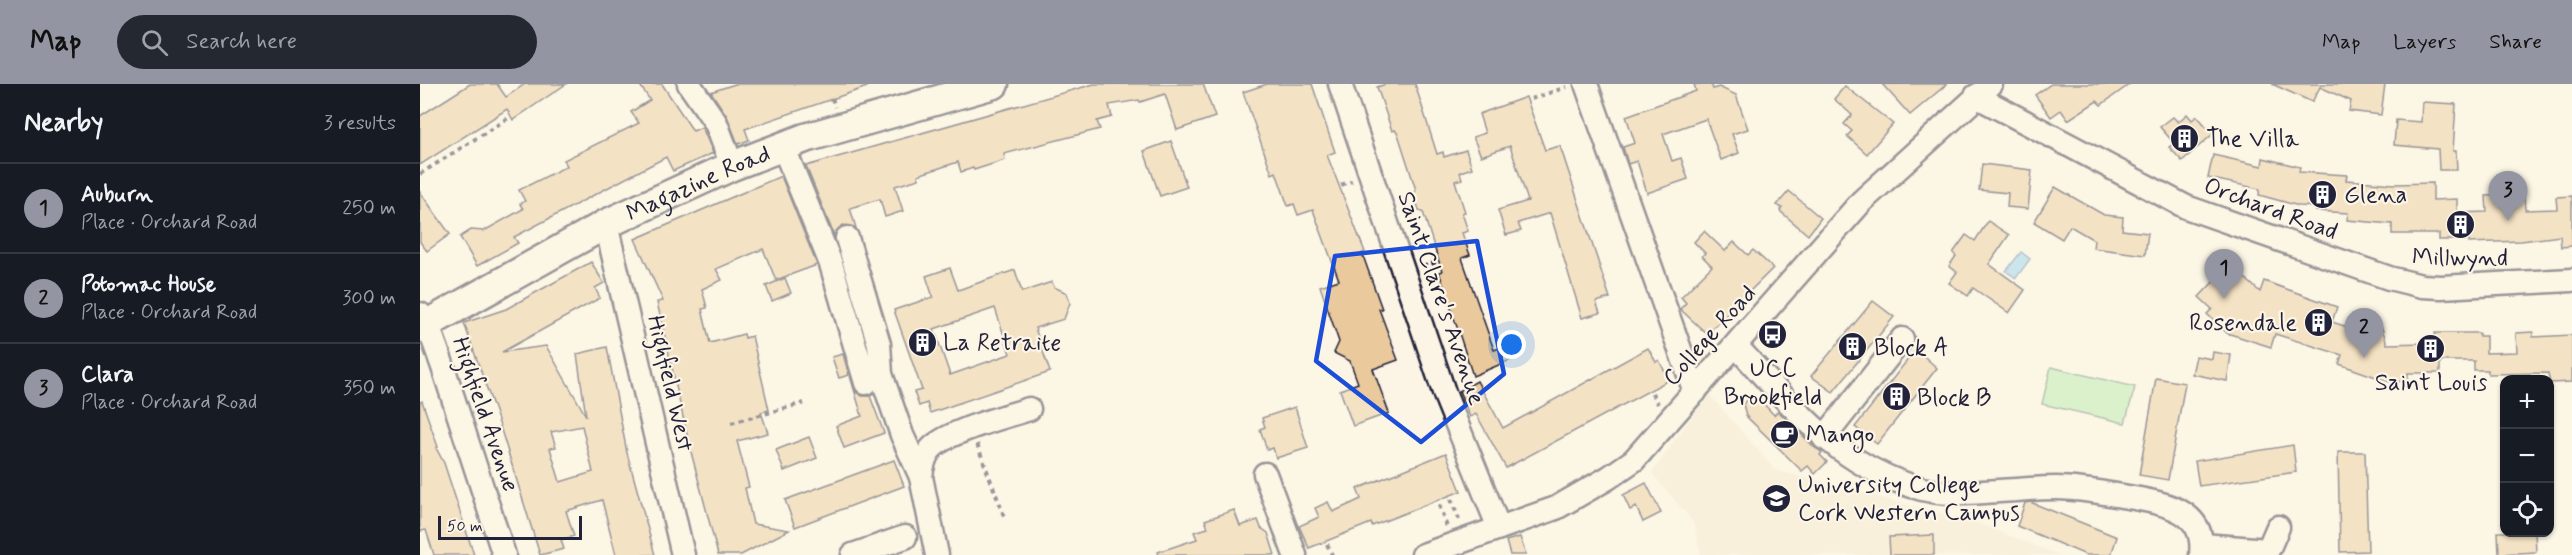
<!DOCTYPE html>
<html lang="en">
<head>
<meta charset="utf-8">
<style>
	:root { --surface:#171b24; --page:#242831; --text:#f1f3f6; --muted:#9ea1a6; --line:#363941; --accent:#9495a2 }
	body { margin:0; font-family:Mynerve,sans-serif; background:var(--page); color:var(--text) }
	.controls { position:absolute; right:18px; bottom:18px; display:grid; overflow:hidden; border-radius:12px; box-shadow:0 2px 4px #0004 }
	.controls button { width:54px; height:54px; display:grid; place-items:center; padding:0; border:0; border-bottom:2px solid var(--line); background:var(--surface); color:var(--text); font:30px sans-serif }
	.scale { position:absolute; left:18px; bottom:15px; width:144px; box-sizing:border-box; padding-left:6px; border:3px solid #22223b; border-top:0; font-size:16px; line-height:21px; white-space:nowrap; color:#22223b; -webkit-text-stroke:4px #fcf5e5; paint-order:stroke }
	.you { position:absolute; left:1092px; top:261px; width:21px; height:21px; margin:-15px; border:4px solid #fff; border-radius:50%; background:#1a73e8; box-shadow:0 0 0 9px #1a73e833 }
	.badge { display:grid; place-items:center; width:39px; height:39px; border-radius:50%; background:var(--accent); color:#111; font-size:20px; font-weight:700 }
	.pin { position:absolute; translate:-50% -50px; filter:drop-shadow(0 2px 3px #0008) }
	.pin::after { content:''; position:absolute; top:32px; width:21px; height:18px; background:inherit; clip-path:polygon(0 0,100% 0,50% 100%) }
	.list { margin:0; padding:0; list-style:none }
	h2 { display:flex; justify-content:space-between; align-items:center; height:78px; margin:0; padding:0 24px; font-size:26px }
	h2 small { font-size:20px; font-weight:400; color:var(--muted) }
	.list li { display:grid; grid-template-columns:39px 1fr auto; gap:18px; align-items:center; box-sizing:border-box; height:90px; padding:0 24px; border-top:2px solid var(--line) }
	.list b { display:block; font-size:22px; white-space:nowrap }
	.list p { margin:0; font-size:20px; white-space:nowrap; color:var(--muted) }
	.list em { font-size:20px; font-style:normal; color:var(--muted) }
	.icon { flex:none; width:33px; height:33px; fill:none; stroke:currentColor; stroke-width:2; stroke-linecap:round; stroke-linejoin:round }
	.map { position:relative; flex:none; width:2152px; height:471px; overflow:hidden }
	header { display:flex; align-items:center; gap:36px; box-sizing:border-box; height:84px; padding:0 30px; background:var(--accent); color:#111 }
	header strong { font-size:28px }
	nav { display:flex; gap:33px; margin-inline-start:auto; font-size:21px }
	.search { width:420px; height:54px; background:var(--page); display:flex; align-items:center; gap:15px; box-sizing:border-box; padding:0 21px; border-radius:33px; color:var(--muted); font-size:22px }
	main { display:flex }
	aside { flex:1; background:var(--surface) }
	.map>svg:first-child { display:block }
</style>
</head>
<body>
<header>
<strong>Map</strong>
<div class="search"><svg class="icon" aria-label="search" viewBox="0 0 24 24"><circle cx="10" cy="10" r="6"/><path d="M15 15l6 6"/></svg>Search here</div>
<nav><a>Map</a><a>Layers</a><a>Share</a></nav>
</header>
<main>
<aside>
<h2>Nearby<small>3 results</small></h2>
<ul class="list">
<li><span class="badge">1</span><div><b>Auburn</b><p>Place · Orchard Road</p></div><em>250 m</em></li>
<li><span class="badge">2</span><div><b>Potomac House</b><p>Place · Orchard Road</p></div><em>300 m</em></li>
<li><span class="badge">3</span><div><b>Clara</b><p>Place · Orchard Road</p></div><em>350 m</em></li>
</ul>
</aside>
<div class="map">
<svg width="2152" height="471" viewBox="0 0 2152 471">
	<rect width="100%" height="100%" fill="#fcf5e5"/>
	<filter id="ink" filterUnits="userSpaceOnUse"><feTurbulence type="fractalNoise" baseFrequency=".0167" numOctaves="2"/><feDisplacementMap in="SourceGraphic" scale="12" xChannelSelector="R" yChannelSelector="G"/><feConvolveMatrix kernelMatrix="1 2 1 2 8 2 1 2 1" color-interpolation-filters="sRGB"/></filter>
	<g filter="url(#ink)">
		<!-- built -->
		<path fill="#f7e8cf" d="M1288,309L1355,386L1560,440L1638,471H1281L1274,439L1232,389Z"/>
		<!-- green -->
		<path fill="#b4eaad" stroke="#6b8674" stroke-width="1.5" d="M1631,283L1715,303L1705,339L1622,320Z"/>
		<!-- water -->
		<path fill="#93d0f4" stroke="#668aaa" stroke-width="1.5" d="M1601,168L1610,175L1596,194L1586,187Z"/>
		<!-- building -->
		<g fill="#eaca9c" stroke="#22223b" stroke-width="1.5" fill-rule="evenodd">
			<path d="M50,0H77L86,13L105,0H146L93,36L87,25L0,81V32Z"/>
			<path d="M219,0H242L273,47L282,43L293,69L253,87L246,73L94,153L98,159L57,182L40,153L51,146L64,147L103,125L100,120L105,117L99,106L147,82L144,76L219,39L211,28L230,16Z"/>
			<path d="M315,0H446L447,3L325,45L329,56L318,60L307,32L291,8Z"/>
			<path d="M674,0H783L795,33L757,46L745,10L720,18L719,16L689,21L692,33L677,37L680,45L584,70L585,76L554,86L553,84L541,88L538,78L498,91L499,95L475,102L483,127L465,133L460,115L430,124L436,144L423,141L414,151L386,82Z"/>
			<path d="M847,0H892L915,68L907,71L945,168L942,169L962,225H959L978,276L953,285L969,329L933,342L920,306L938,299L930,277L914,269L919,258L900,202L919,196L893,126L878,131L874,120L868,122L856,88L852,90L823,8Z"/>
			<path d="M966,0H995L1017,70L1023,68L1024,73L1046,66L1052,84L1040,88L1042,95L1035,97L1045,128L1042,129L1048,147L1042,149L1050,171L1042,174L1074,266L1091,260L1095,274L1053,292L1019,188L1022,187L1003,128L999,126L994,110L996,106L978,50L975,46L972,47L957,3Z"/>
			<path d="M1274,0H1291L1293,5L1299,3L1316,11L1328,45L1312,50L1319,69L1301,76L1286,35L1243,50L1252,77L1261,74L1268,95L1227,109L1217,77L1208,80L1203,63L1215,59L1206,32L1276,7Z"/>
			<path d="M1462,0H1527L1490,31Z"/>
			<path d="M1631,0H1710L1681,21L1677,17L1648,36L1641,26L1631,33L1615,11Z"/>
			<path d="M1852,0H1965L1961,31L1929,27L1931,17L1900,3L1892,18Z"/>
			<path d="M1425,2L1473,40L1447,70L1427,52L1432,47L1424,40L1432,31L1414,15Z"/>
			<path d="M1106,13L1125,66L1140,62L1190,214L1176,218L1180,229L1162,234L1130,129L1098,139L1101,147L1086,151L1078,126L1108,117L1090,62L1061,72L1053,53L1065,49L1059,30Z"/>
			<path d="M2002,18L2036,20L2033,67H2036L2037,86H2019L2018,65L1974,61L1976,36L2001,38Z"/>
			<path d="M1767,30L1772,36L1777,32L1793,50L1762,77L1749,63L1754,59L1740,43L1753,33L1758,38Z"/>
			<path d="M751,57L767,103L740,112L724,67Z"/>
			<path d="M1793,71L1842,82L1843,74L1880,83L1879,88L1927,91L1926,96L1974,100L2013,99V116L2037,115V129L2067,128L2066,112L2104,110L2105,126L2137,125L2136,113L2152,112V162L2141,163L2140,152L2101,157L2049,159V156H2019V150H1972V140L1927,136L1928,129L1896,127L1897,123L1879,122L1839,111L1840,105L1788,94Z"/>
			<path d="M1562,80L1612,86L1608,125L1587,123L1588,109L1559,106Z"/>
			<path d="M361,92L397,181L356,196L343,165L296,185L302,196L282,205L287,224L282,225L290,259L324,250L325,254L332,252L349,326L341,328L348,349L317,357L329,403L325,404L333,440L369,446L321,471H298L270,364L237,218L243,217L215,155Z"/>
			<path d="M1635,103L1684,131L1703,133L1702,146L1728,149L1725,171L1673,164L1674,156L1650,142L1642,155L1614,138Z"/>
			<path d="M1369,107L1401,134L1388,151L1360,127L1362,124L1357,121Z"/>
			<path d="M0,108L30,150L7,167L0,158Z"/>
			<path d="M1568,137L1589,151L1569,180L1605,206L1589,229L1553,204L1548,212L1529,199L1537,188L1529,182L1536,172L1533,169L1546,151L1555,157Z"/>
			<path d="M1284,147L1305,167L1314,158L1328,171L1333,166L1353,184L1287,250L1260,225L1266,219L1261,213L1292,182L1282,172L1285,169L1274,158Z"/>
			<path d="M171,178L184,199L175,204L180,214L82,268L126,262L166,332L157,270L187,263L207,369L235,471H196L182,416L146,427L154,452L141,456L144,465L120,471L78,336L44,239L86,225ZM162,342L173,388L140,398L130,364L136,363L131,348Z"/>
			<path d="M1813,183L1840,208L1844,197L1917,223L1912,238L1946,249L1962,244L1967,260L2005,259V253H2015V249H2059V252H2066V269L2097,268L2096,249L2113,248V253L2152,251V298L2130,299L2128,289L2068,290V286H2054V277H2020V289H1988V297L1970,298L1919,280L1922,271L1855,250L1851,263L1807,249L1787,230L1792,225L1779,213L1798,193L1802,196Z"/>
			<path d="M530,184L538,206L595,186L602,208L632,198L634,203L647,209L650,219L644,235L615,244L630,288L510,329L507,319L499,322L494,308L502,306L474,226L513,213L506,192ZM575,224L590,270L530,291L514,245Z"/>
			<path d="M365,194L371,209L352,217L346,202Z"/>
			<path d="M1453,217L1474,233L1413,308L1391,292Z"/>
			<path d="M1228,264L1236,278L1239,276L1249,296L1086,384L1056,330L1050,333L1039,307L1057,297L1083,344Z"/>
			<path d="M1496,265L1517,284L1457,360L1435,343Z"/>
			<path d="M1793,268L1811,271L1807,297L1772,290L1776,272L1792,275Z"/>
			<path d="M423,270L429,291L419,294L412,273Z"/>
			<path d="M430,292L436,308L442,312H450L464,349L424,364L416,342L442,332Z"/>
			<path d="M1736,294L1765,299L1748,396L1719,391Z"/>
			<path d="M1334,314L1340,316L1354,331L1358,327L1395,364L1402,368L1400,371L1407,378L1395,390L1388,382L1382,387L1326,332L1323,320L1329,315Z"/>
			<path d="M2,317L18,363L16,364L24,379L54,471H14L6,446L0,447V318Z"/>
			<path d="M875,323L888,364L856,374L853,364L847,366L840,345L845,343L842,334Z"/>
			<path d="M389,353L397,374L364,387L356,366Z"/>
			<path d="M1873,361L1876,388L1779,402L1775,377Z"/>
			<path d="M1918,368H1945L1948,467L1920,468Z"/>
			<path d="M1026,369L1041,407L952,442L951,439L889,464L879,442L899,433L895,424L908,418L913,428L941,415L937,405Z"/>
			<path d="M474,376L484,402L375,443L365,416Z"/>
			<path d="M1226,399L1241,429L1223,438L1216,423L1210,426L1203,411Z"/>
			<path d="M1610,418L1697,453L1691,471H1666L1597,442L1605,419Z"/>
			<path d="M814,426L820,442L838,436L841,444L848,449L855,471H739L738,468L777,455L774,448L788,444L785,436Z"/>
			<path d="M2078,448H2115L2116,468L2079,470Z"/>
			<path d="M1514,451V471H1470L1469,453Z"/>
			<path d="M1100,453L1106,471H1090L1086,457Z"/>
		</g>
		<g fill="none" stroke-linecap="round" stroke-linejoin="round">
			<defs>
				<g id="minor">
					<path d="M269,0L296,39L312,82"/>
					<path d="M920,0L1025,311L1079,444"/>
					<path d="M1166,0L1275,308"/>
					<path d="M1556,12L1766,123L1969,194L2002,202L2021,203L2152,196"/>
					<path d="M363,62L411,180L446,299"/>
					<path d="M186,140L263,471"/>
					<path d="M427,154L459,260L461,290L482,351L501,393"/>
					<path d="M0,230L13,255L23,283L84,471"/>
					<path d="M1316,262C1365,314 1407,369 1475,396C1492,403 1509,408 1528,409C1564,410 1601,404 1637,404C1663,404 1688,410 1714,414C1747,420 1786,427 1781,471"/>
					<path d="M1404,354L1482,255"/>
					<path d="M845,390L875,471"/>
					<path d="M1782,461L1848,466L1858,443"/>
					<path d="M433,471L485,453"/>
					<path d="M517,471L501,393C502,383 504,374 510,366C524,348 585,333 609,325"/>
					<path d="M1003,471L1136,424L1188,394L1214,376L1442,117L1571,0"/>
				</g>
				<g id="major">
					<path id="s1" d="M0,244L186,140L312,82L385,54L574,0"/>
				</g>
			</defs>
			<!-- minor casing -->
			<use href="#minor" stroke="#22223b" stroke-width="27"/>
			<!-- major casing -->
			<use href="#major" stroke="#22223b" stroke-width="33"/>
			<!-- path -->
			<g stroke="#22223b" stroke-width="4" stroke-dasharray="4.5 4.5" stroke-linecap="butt">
				<path d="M412,14L415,23"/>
				<path d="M1111,15L1147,3"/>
				<path d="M0,90L90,33"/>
				<path d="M921,101L932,97"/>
				<path d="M1003,183L1016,178"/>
				<path d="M1232,309L1238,320"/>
				<path d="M311,339L384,319"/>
				<path d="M557,360L584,432"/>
				<path d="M1031,415L1039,436"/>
				<path d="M1019,421L1027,443"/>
				<path d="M907,460L912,471"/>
			</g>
			<!-- minor -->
			<use href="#minor" stroke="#fcf5e5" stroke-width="22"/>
			<!-- major -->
			<use href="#major" stroke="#fcf5e5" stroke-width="28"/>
		</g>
	</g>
	<!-- marked area -->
	<path d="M0 0H2152V471H0ZM1057,157L1084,290L1001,358L896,277L915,172Z" fill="#fcf5e5" fill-opacity=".55" fill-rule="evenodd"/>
	<path fill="none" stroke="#1d4ed8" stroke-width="4.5" stroke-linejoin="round" d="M1057,157L1084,290L1001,358L896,277L915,172Z"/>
	<!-- icons -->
	<defs>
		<symbol id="building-disc" viewBox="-11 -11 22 22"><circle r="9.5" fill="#22223b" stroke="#fcf5e5"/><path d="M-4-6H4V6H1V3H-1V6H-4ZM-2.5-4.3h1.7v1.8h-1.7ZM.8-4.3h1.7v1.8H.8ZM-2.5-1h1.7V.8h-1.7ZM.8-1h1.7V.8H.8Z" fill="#fff"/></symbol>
		<symbol id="bus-disc" viewBox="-11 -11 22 22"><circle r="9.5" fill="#22223b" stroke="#fcf5e5"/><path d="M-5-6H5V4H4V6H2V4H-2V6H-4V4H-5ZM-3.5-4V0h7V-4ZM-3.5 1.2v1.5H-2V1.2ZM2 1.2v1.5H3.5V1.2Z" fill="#fff"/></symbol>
		<symbol id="cafe-disc" viewBox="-11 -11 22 22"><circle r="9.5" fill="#22223b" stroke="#fcf5e5"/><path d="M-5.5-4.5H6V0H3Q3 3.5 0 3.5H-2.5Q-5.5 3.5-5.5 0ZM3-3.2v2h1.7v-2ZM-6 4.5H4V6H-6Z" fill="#fff"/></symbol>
		<symbol id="university-disc" viewBox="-11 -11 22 22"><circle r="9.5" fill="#22223b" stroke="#fcf5e5"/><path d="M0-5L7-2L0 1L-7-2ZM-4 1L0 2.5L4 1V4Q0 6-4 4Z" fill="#fff"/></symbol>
	</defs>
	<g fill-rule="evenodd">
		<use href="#building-disc" x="1748" y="38" width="33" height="33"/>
		<use href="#building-disc" x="1886" y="94" width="33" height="33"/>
		<use href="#building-disc" x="2024" y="124" width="33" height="33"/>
		<use href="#building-disc" x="1882" y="222" width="33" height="33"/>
		<use href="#bus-disc" x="1336" y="234" width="33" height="33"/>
		<use href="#building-disc" x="486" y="242" width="33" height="33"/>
		<use href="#building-disc" x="1416" y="246" width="33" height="33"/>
		<use href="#building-disc" x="1994" y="248" width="33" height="33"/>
		<use href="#building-disc" x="1460" y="296" width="33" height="33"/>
		<use href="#cafe-disc" x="1348" y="334" width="33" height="33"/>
		<use href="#university-disc" x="1340" y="398" width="33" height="33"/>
	</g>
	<g text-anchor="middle" stroke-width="4.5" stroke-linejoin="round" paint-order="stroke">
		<!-- poi labels -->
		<g font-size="24" fill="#22223b" stroke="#fcf5e5" text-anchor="start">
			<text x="1786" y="62">The Villa</text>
			<text x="1924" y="118">Glena</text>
			<text x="2040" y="181" text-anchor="middle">Millwynd</text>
			<text x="1877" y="246" text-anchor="end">Rosendale</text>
			<text x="523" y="266">La Retraite</text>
			<text x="1454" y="271">Block A</text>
			<text x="1353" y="292" text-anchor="middle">UCC<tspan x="1353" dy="28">Brookfield</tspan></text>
			<text x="2011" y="306" text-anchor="middle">Saint Louis</text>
			<text x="1497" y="321">Block B</text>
			<text x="1386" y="358">Mango</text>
			<text x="1378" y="408">University College<tspan x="1378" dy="28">Cork Western Campus</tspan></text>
		</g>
		<!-- street labels -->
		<g font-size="24" fill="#22223b" stroke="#fcf5e5">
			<text dy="8" stroke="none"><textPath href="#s1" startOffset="314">Magazine Road</textPath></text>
			<text transform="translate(1851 124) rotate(20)" y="8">Orchard Road</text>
			<text transform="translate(1022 214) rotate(71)" y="8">Saint Clare's Avenue</text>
			<text transform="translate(1289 251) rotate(-48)" y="8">College Road</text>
			<text transform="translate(251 299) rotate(77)" y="8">Highfield West</text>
			<text transform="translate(66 330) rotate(71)" y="8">Highfield Avenue</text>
		</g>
	</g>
</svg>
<div class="controls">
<button>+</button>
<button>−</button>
<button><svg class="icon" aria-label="locate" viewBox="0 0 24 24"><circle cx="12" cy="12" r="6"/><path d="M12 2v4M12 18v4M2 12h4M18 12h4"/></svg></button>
</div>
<div class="scale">50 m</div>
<div class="you"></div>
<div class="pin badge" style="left:1804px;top:215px">1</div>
<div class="pin badge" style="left:1944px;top:274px">2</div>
<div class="pin badge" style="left:2088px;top:137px">3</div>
</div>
</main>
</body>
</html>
